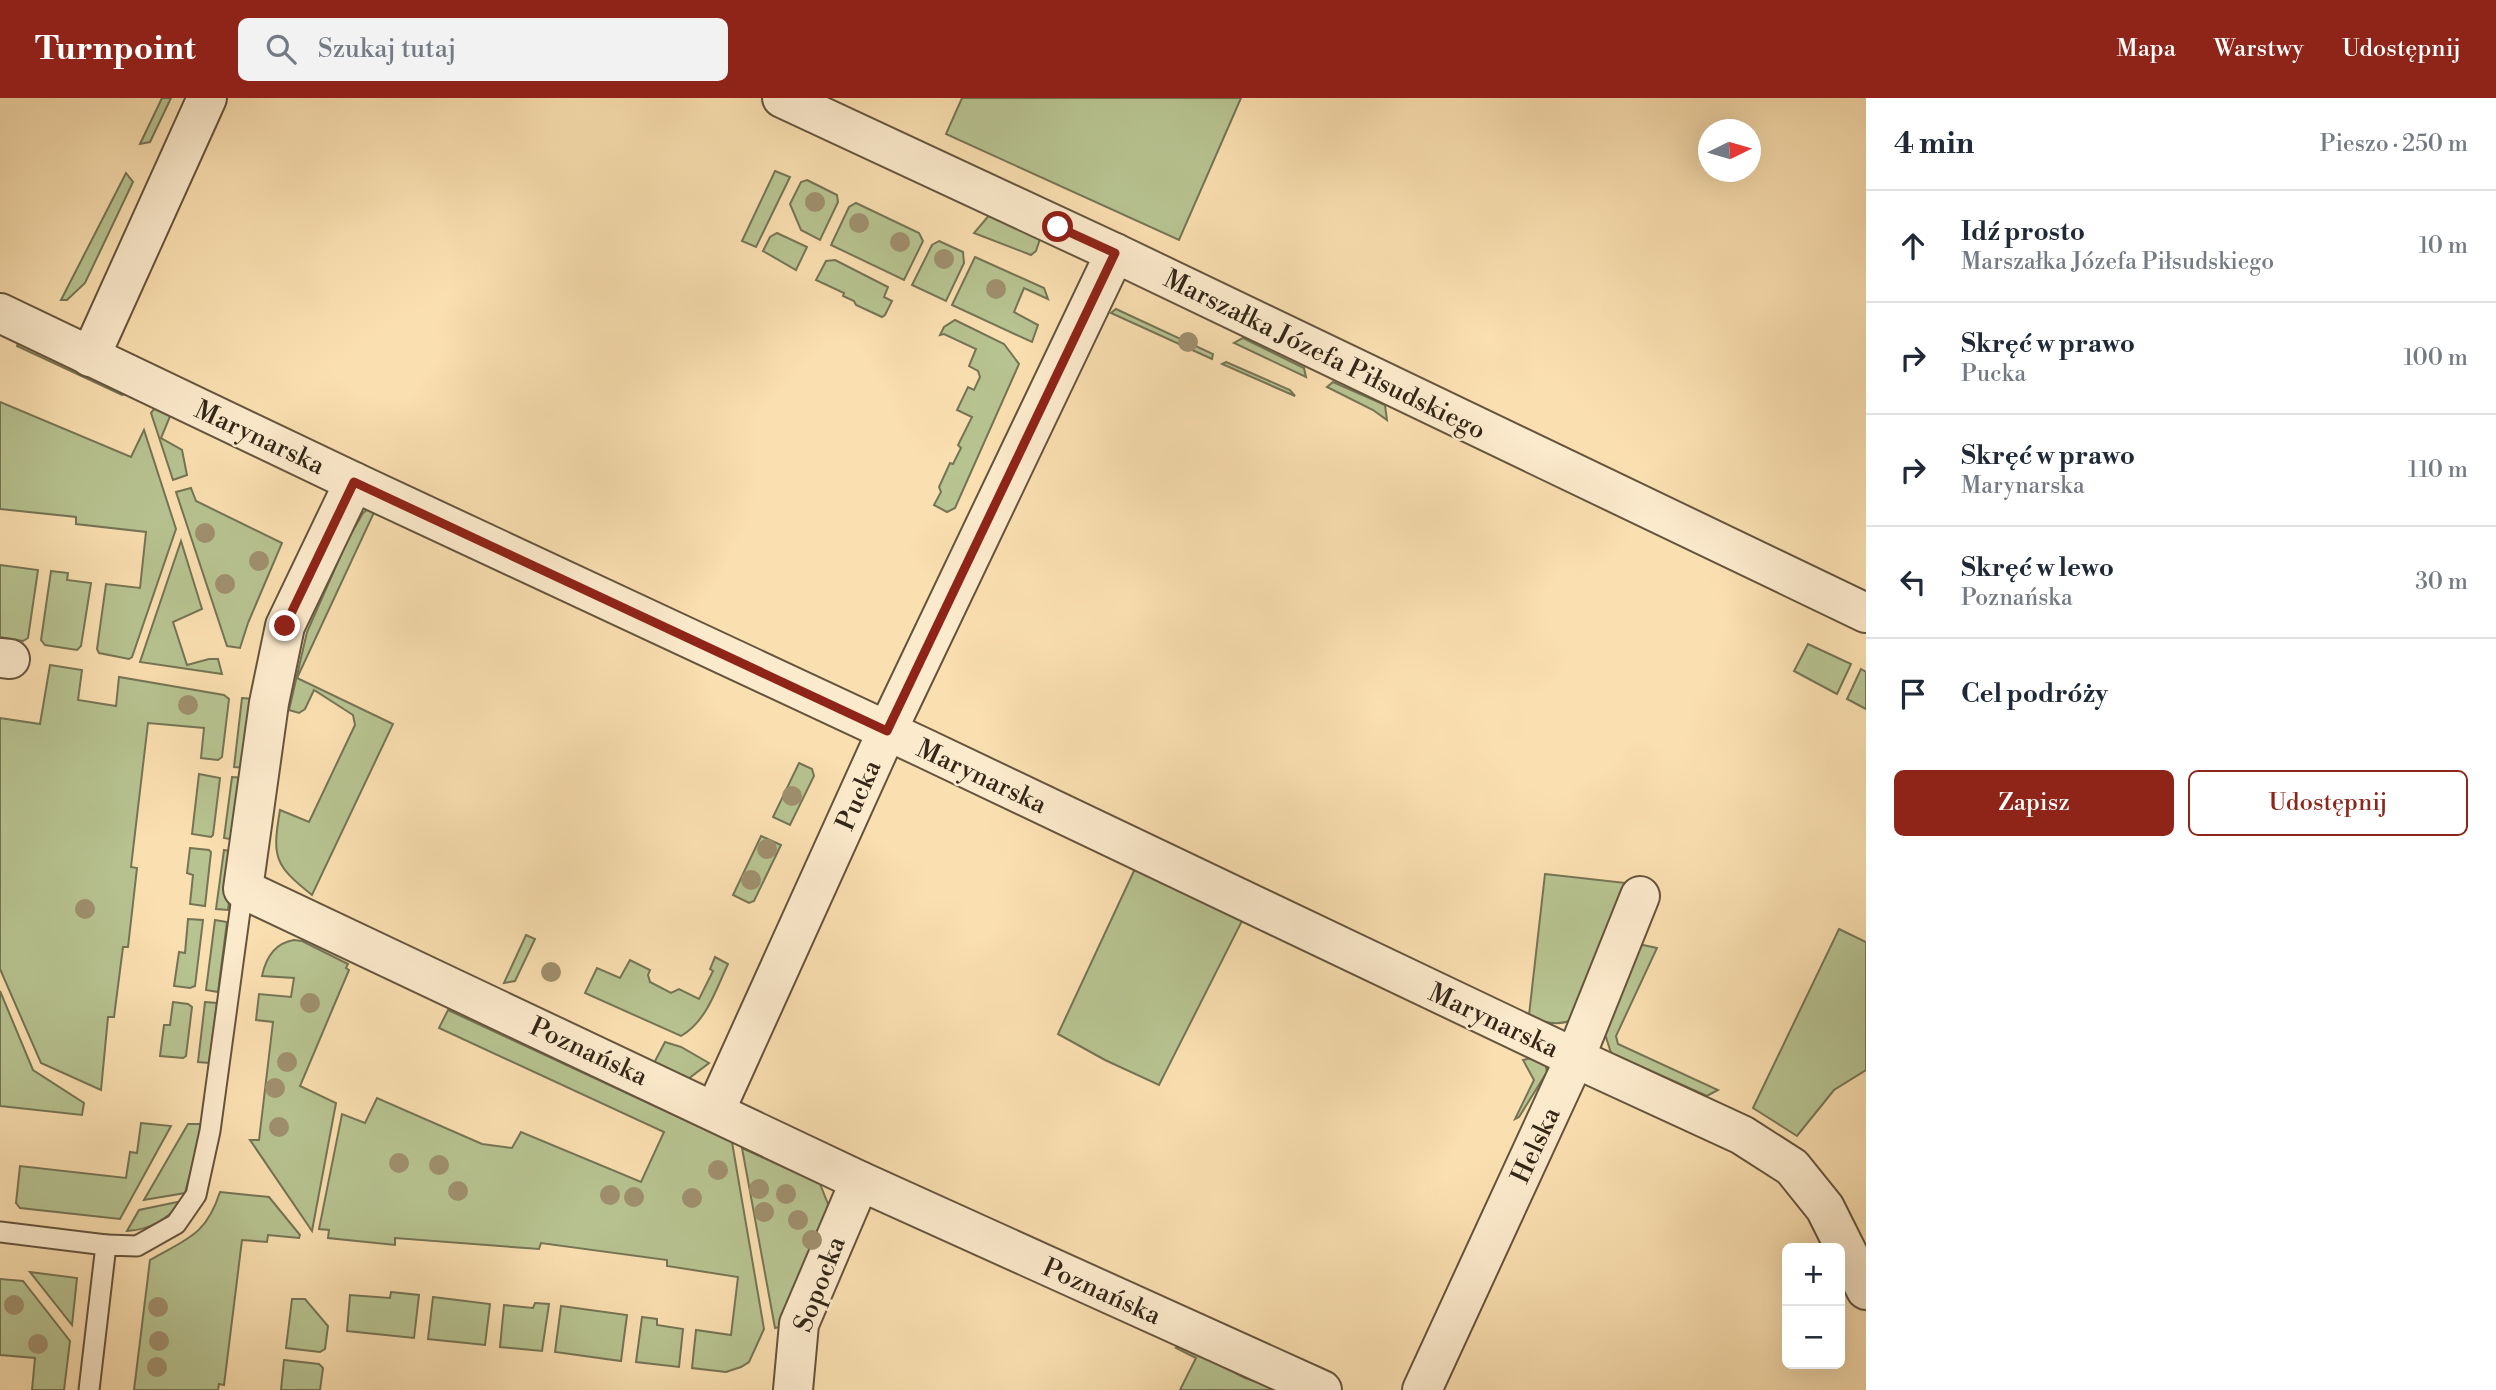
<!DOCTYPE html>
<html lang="pl">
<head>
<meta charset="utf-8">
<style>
	:root { --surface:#fff; --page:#f2f2f3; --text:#1f2937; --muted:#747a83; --line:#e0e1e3; --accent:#8f2418 }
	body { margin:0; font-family:"Libre Bodoni",serif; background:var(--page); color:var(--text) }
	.controls { position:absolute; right:21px; bottom:21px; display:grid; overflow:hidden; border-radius:10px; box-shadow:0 7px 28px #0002 }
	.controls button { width:63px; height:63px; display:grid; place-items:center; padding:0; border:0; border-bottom:2px solid var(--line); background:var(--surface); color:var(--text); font:35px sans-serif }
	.compass { position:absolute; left:1698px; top:21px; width:63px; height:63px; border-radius:50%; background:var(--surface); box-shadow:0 7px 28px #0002; rotate:85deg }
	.stop { position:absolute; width:21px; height:21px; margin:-16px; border:5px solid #8f2418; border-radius:50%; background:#fff }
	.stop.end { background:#8f2418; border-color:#fff; box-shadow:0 2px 7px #0008 }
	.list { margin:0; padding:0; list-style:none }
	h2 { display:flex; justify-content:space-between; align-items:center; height:91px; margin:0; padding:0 28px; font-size:30px }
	h2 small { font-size:23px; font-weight:400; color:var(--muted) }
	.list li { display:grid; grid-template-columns:46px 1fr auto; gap:21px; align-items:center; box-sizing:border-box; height:112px; padding:0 28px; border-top:2px solid var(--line) }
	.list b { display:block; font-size:26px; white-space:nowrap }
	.list p { margin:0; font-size:23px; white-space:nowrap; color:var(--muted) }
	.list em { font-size:23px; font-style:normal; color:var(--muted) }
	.actions { display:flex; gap:14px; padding:21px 28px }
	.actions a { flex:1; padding:16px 0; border:2px solid var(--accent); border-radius:10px; text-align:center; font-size:24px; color:var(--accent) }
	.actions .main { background:var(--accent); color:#fff }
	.icon { flex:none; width:38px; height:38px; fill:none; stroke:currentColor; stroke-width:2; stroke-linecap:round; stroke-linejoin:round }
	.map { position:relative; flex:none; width:1866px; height:1292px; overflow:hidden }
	header { display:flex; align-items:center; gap:42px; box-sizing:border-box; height:98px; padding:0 35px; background:var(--accent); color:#fff }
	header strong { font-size:33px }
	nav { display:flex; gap:38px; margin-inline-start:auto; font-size:24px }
	.search { width:490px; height:63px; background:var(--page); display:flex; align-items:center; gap:18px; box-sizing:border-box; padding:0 24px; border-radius:10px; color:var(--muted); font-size:26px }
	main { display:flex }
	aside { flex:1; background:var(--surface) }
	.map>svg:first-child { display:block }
</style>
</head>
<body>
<header>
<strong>Turnpoint</strong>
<div class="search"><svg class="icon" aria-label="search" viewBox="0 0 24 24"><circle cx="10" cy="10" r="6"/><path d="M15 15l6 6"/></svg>Szukaj tutaj</div>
<nav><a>Mapa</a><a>Warstwy</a><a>Udostępnij</a></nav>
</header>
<main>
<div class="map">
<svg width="1866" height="1292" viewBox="0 0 1866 1292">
	<rect width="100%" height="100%" fill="#fadfb0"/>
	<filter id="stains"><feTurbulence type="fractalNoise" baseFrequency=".00286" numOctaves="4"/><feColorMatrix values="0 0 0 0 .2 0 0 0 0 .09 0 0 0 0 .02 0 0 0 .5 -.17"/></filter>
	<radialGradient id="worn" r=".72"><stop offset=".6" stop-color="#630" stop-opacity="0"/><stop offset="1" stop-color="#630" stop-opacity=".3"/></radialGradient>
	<!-- green -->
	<g fill="#b7c391" stroke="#757454" stroke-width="2">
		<path d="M162,0H171L150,44L140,46Z"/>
		<path d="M962,0H1241L1179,142L946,36Z"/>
		<path d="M775,73L790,79L756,149L742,143Z"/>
		<path d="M126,75L133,84L85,185L67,202H61Z"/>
		<path d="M807,82L837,97L838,104L820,142L801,132L790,106L801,84Z"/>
		<path d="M856,105L919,135L923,143L904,182L831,147L849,109Z"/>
		<path d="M991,115L1041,138L1036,153L1031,157L974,135Z"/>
		<path d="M777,135L807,149L796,172L763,153L770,139Z"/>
		<path d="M939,143L963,154L964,165L946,203L912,187L932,147Z"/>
		<path d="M975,159L1044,190L1048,201L1024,190L1014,214L1038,227L1032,244L952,207Z"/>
		<path d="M835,162L888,189L884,199L892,203L885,217L882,219L856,207L854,203L843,198L844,195L816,182L826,163Z"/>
		<path d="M1116,211L1213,256L1212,261L1111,215Z"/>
		<path d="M955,222L1004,246L1019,266L955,410L947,414L934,407L941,394L939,389L950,365L953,366L961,350L958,347L972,319L957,312L968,289L974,292L980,279L978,273L969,268L976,251L944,236L940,237L944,229Z"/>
		<path d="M1243,240L1304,270L1306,279L1234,245Z"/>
		<path d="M20,241L126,296L122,297L17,248Z"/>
		<path d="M1226,264L1290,292L1295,298L1222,266Z"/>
		<path d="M1333,284L1385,307L1387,322L1373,312L1327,289Z"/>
		<path d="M0,304L131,359L144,332L176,431L132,559L129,561L99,555L97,551L106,486L140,490L146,434L76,426V419L0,411Z"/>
		<path d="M154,311L171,316L161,340L182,352L187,377L173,382L151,315Z"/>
		<path d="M191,390L196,403L282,445L248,525L240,550L227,548L176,394Z"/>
		<path d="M372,408H377L297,580L393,626L312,797C274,767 272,759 280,712L309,724L355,627L353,617L314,592L305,611L299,615L289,612L307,534L348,441L363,415Z"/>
		<path d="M181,443L202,511L173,524L187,567L209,561H218L222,576L140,564Z"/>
		<path d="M0,467L38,472L28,540L23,543L0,539Z"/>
		<path d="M51,473L68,475L67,482L91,485L81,548L77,552L45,547L41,542Z"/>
		<path d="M1808,546L1851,566L1837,596L1794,573Z"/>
		<path d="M50,567L82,572L78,602L116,608L119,579L224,597L229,601L222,659L218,662L201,660L204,630L148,625L131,769L137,770L128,849H123L114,919H108L101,992L41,965L0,871V620L40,626Z"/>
		<path d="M1861,571L1866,574V611L1847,601Z"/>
		<path d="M242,600L254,601L246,670L234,669Z"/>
		<path d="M799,665L812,671L814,678L790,727L773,719Z"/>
		<path d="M199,676L220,680L213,737L211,739L192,736Z"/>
		<path d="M232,679L244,680L236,742L224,740Z"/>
		<path d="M761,738L781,747L754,803L749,805L733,797Z"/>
		<path d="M190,750L209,752L211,754L205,808L190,806L193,777L187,775Z"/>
		<path d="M224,752L236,754L228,812L216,811Z"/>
		<path d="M1140,760L1243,821L1159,987L1105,962L1058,936Z"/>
		<path d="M1545,776L1635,786L1575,921C1559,928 1544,926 1529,917Z"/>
		<path d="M188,821L203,822L195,888L190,890L174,888L179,854L185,855Z"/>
		<path d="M215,822L227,824L218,894L206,892Z"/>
		<path d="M1839,831L1866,844V972L1834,992L1797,1038L1753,1010Z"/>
		<path d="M526,837L535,841L515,883L504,885Z"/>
		<path d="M294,842L302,843L348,866L346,870L349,872L300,988L336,1005L312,1133L250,1042H259L273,924L256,922L259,896L291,899L294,880L262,878C266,859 275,845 294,842Z"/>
		<path d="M1643,847L1657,850L1616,938L1618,946L1718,992L1707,998L1611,955L1605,936L1636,848Z"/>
		<path d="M715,859L728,866C716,891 707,923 681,938L585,895L597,870L620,880L630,862L650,872L648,877L650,884L671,895L679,891L699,901L713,873L710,871Z"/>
		<path d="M0,893L33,972L84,1005L82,1017L0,1008Z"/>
		<path d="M173,904L188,906L192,909L186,958L183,960L160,958L164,927H170Z"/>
		<path d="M205,904L217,905L209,965L198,964Z"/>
		<path d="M448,912L732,1044L764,1231L749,1264L741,1269L726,1274L692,1270L696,1232L731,1237L738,1179L667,1168V1162L541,1145L539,1151L395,1140V1147L328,1140L329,1132L319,1131L342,1016L365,1025L377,1000L482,1046L512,1050L521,1034L641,1084L664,1034L439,930Z"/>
		<path d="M665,944L681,949L709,965L688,981L654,965Z"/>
		<path d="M1531,960L1545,964L1547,974L1519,1019L1515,1021L1534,982L1523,962Z"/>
		<path d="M141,1025L171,1028L120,1121L20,1110L16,1105L20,1068L126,1080L130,1054L137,1055Z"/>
		<path d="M188,1026H203L185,1095L144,1102Z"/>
		<path d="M742,1050L820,1086L828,1106L825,1125L779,1229L775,1230Z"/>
		<path d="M220,1094L269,1099L300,1137L299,1140L268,1137L267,1144L242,1142L224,1287L219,1286L218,1292H134L150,1162C186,1141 206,1138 220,1094Z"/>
		<path d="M182,1103C168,1121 150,1132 127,1133L139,1112Z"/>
		<path d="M30,1174L77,1180L72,1227Z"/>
		<path d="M0,1181L23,1183L70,1243L64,1292H32L35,1260L0,1257Z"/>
		<path d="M391,1194L419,1197L414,1240L347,1233L350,1197L390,1200Z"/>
		<path d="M433,1199L490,1206L485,1247L428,1241Z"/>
		<path d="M292,1201H305L328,1228L325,1251L320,1254L286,1250Z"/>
		<path d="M535,1205L549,1206L542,1253L500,1249L504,1207L533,1210Z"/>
		<path d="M561,1208L627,1217L621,1263L555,1254Z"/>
		<path d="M642,1219L657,1221V1227L683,1231L679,1269L636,1264Z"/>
		<path d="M1181,1247L1245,1280L1282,1292H1180L1196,1260L1176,1250Z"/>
		<path d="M284,1262L319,1266L323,1270L320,1292H281Z"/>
	</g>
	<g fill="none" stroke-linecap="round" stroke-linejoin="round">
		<defs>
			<g id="service">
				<path d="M0,1134L106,1147"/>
				<path d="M89,1292L106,1147L137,1148L176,1126L196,1097L210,1033L243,791"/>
			</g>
			<g id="minor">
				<path d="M782,0L1115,155L1866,515"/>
				<path d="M0,215L354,384L924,650L1575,960L1742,1037L1792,1069L1825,1110L1866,1192"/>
				<path d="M90,259L207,0"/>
				<path d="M354,384L285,528L269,605L243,791L860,1083L1322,1292"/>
				<path d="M0,560L10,561"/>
				<path d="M715,1013L887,633L1115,155"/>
				<path d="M793,1292L799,1226L860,1083"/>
				<path d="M1422,1292L1575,960L1640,798"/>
			</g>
		</defs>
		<!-- service casing -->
		<use href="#service" stroke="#65543d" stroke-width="23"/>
		<!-- minor casing -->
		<use href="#minor" stroke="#65543d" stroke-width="42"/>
		<!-- service -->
		<use href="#service" stroke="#fceacc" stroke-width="19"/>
		<!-- minor -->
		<use href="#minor" stroke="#fceacc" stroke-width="38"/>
	</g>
	<!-- trees -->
	<g fill="#9f8f6d">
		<circle cx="815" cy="104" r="10"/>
		<circle cx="859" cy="125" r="10"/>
		<circle cx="900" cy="144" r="10"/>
		<circle cx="944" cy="161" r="10"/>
		<circle cx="996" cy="191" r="10"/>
		<circle cx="1188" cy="244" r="10"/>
		<circle cx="205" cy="435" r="10"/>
		<circle cx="259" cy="463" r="10"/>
		<circle cx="225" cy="486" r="10"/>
		<circle cx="188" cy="607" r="10"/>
		<circle cx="792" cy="698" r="10"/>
		<circle cx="767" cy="751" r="10"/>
		<circle cx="751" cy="782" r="10"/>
		<circle cx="85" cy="811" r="10"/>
		<circle cx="551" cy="874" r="10"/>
		<circle cx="310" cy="905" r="10"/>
		<circle cx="287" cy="964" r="10"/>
		<circle cx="275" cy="990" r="10"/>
		<circle cx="279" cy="1029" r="10"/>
		<circle cx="399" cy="1065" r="10"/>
		<circle cx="439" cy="1067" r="10"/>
		<circle cx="718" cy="1072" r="10"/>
		<circle cx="759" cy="1091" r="10"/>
		<circle cx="458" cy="1093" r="10"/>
		<circle cx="786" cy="1096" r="10"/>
		<circle cx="610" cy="1097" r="10"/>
		<circle cx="634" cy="1099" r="10"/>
		<circle cx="692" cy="1100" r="10"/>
		<circle cx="764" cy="1114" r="10"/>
		<circle cx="798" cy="1122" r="10"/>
		<circle cx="812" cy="1142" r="10"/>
		<circle cx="14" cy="1207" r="10"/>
		<circle cx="158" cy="1209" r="10"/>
		<circle cx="159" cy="1243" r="10"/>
		<circle cx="38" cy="1246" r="10"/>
		<circle cx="157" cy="1269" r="10"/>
	</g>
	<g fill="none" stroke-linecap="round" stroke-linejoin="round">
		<!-- route -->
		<path stroke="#8f2418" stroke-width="9" d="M285,528L354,384L887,633L1115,155L1058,129"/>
	</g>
	<g text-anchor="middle" stroke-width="5" stroke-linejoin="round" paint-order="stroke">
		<!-- street labels -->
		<g font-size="26" fill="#332617" stroke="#fceacc">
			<text transform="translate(1325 256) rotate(26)" y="9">Marszałka Józefa Piłsudskiego</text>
			<text transform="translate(260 339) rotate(25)" y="9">Marynarska</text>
			<text transform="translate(982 678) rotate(25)" y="9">Marynarska</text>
			<text transform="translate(858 697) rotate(-66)" y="9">Pucka</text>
			<text transform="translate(1494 922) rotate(25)" y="9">Marynarska</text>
			<text transform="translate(589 953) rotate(25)" y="9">Poznańska</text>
			<text transform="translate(1535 1047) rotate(-65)" y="9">Helska</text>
			<text transform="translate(819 1186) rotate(-69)" y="9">Sopocka</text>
			<text transform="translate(1102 1193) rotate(24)" y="9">Poznańska</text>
		</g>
	</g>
	<rect width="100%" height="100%" filter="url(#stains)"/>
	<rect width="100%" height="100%" fill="url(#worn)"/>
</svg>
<div class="controls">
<button>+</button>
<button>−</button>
</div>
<svg class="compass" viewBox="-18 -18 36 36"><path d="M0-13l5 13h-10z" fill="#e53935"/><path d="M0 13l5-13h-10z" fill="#747a83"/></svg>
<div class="stop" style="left:1058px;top:129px"></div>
<div class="stop end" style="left:285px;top:528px"></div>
</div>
<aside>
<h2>4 min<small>Pieszo · 250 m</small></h2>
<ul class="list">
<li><svg class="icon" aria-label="ahead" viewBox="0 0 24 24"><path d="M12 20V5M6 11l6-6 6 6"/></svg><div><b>Idź prosto</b><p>Marszałka Józefa Piłsudskiego</p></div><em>10 m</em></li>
<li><svg class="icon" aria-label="right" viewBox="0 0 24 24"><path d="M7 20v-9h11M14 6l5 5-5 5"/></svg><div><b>Skręć w prawo</b><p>Pucka</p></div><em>100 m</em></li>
<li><svg class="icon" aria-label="right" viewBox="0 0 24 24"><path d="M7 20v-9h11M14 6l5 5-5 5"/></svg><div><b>Skręć w prawo</b><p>Marynarska</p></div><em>110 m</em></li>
<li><svg class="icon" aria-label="left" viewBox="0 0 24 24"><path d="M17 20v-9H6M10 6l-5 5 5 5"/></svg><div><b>Skręć w lewo</b><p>Poznańska</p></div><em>30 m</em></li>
<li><svg class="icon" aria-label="arrive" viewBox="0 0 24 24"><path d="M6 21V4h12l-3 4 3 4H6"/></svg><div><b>Cel podróży</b></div></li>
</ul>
<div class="actions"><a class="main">Zapisz</a><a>Udostępnij</a></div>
</aside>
</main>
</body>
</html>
